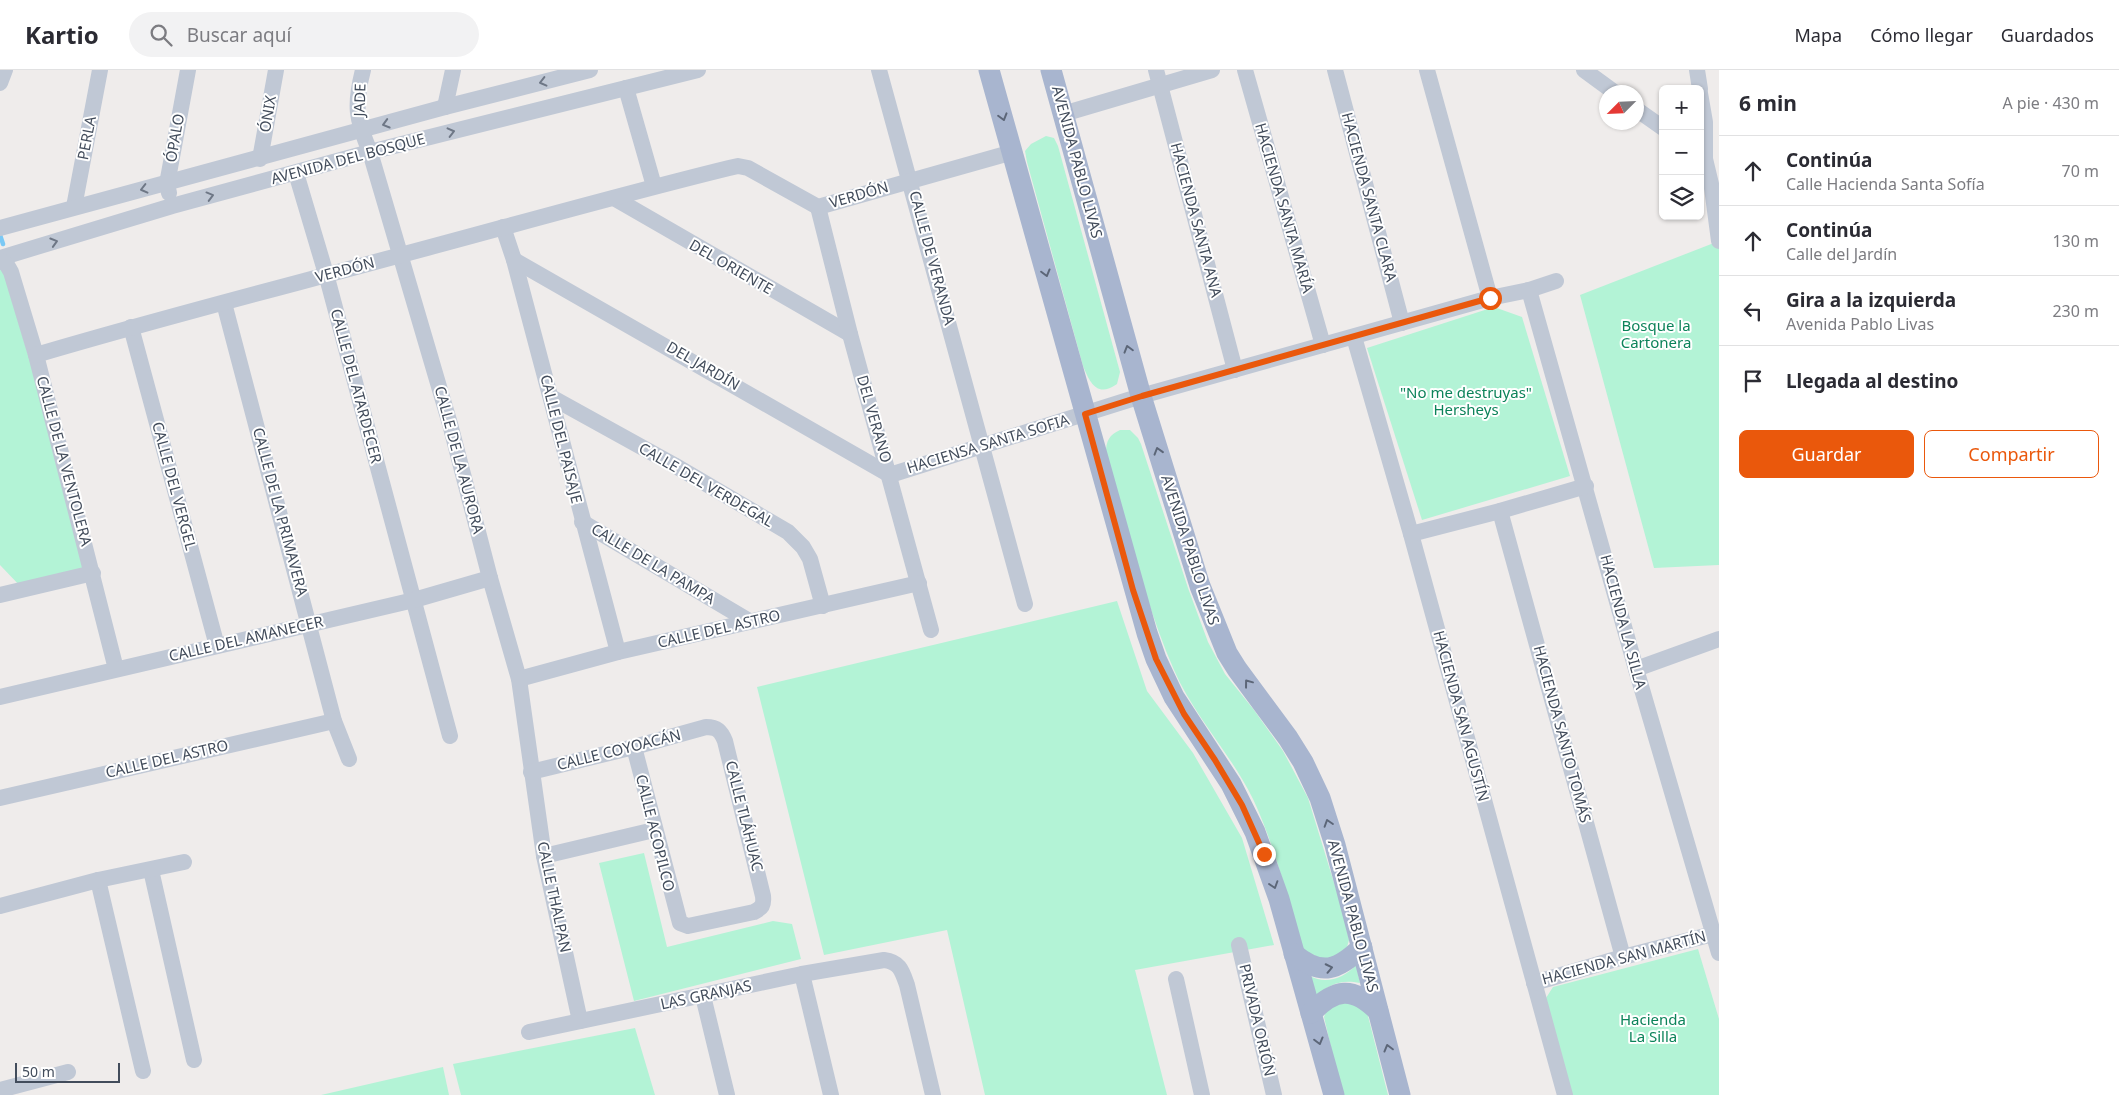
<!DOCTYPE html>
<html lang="es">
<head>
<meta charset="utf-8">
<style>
	:root { --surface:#fff; --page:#f2f2f3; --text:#2b2b33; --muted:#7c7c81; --line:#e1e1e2; --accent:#ea580c }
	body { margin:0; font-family:"Noto Sans",sans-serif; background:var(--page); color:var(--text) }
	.controls { position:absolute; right:15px; top:15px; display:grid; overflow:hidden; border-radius:8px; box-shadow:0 1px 4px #0004 }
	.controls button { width:45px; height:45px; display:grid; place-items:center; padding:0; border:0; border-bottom:1px solid var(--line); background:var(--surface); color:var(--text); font:25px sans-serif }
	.compass { position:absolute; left:1599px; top:15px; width:45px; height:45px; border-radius:50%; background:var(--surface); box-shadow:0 1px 4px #0004; rotate:246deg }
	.scale { position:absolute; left:15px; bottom:12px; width:105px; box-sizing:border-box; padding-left:5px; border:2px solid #424c5b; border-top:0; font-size:14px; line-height:18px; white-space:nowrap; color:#424c5b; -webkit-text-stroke:4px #fff; paint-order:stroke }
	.stop { position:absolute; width:15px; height:15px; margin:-11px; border:4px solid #ea580c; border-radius:50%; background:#fff }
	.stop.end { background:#ea580c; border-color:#fff; box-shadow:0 1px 5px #0008 }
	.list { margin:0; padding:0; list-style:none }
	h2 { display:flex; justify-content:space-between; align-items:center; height:65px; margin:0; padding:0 20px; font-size:21px }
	h2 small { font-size:16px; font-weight:400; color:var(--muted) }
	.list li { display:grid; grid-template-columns:32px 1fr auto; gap:15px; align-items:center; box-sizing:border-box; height:70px; padding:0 20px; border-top:1px solid var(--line) }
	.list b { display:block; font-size:19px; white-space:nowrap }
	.list p { margin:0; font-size:16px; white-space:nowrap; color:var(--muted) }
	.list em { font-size:16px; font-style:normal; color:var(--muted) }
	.actions { display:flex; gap:10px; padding:15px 20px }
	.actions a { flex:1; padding:11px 0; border:1px solid var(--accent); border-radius:8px; text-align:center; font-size:18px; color:var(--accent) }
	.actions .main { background:var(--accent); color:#fff }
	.icon { flex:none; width:28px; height:28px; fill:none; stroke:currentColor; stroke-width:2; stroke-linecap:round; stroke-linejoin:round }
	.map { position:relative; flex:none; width:1719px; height:1025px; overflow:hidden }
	header { display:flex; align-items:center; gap:30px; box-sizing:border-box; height:70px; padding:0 25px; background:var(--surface); border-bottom:1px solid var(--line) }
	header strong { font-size:24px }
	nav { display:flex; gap:28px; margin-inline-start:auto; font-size:18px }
	.search { width:350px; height:45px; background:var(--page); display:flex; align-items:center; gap:12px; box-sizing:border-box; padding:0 18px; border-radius:28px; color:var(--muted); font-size:19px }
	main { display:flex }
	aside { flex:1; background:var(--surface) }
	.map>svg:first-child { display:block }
</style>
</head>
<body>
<header>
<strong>Kartio</strong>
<div class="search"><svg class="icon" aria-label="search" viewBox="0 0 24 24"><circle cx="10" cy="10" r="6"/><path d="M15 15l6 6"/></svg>Buscar aquí</div>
<nav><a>Mapa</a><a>Cómo llegar</a><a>Guardados</a></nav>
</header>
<main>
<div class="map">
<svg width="1719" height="1025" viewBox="0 0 1719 1025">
	<rect width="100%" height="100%" fill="#efeceb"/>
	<!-- green -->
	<g fill="#b3f3d6">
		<path d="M1046,66L1054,68L1058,76L1120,302L1117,314C1097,328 1090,313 1083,296L1027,92L1025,81L1031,74Z"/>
		<path d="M1719,171V495L1654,498L1580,225Z"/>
		<path d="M0,190L93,503L23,519L0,495Z"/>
		<path d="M1494,237L1522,247L1570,406L1422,450L1367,278Z"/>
		<path d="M1120,360H1130L1138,368L1141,374L1188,518L1208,572L1225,604L1254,640L1283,681L1308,728L1342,839L1349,870L1347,877L1328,892L1303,880C1288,830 1275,776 1253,729C1231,684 1194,646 1174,600C1144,531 1127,456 1106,383C1106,371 1109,365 1120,360Z"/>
		<path d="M1117,531L1147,621L1193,683L1242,768L1274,875L1135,900L1167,1025H985L947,860L824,885L757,617Z"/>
		<path d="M644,783L667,877L773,851L792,854L801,889L634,931L599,793Z"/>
		<path d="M1698,879L1719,949V1025H1571L1546,928L1553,917Z"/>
		<path d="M1356,895L1360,913C1341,909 1330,914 1316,926L1310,906C1326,915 1344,908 1356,895Z"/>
		<path d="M1345,930L1367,942L1388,1025H1342L1324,947L1327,939Z"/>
		<path d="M635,958L655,1025H461L453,994Z"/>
		<path d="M443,997L449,1025H321Z"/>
	</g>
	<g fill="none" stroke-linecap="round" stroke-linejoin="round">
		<!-- stream -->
		<path stroke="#7bc9f5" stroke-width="4.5" d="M0,165L3,174"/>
		<!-- minor -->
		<g stroke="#c0c8d5" stroke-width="16">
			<path d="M363,0C354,35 356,49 370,82L450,354L490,508L519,609L544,786L580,951"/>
			<path d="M879,0L1025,534"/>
			<path d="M1156,0L1235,300"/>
			<path d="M1245,0L1323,275"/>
			<path d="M1335,0L1402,253"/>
			<path d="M1427,0L1490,228"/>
			<path d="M1584,0L1614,22"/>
			<path d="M1697,0L1700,19"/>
			<path d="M0,13L5,0"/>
			<path d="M626,18L654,116"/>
			<path d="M1700,23L1705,52V89L1712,118L1719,171"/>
			<path d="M445,37L453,0"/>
			<path d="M1636,39L1663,58"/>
			<path d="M1063,44L1212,0"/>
			<path d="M260,89L276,0"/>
			<path d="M296,103L326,204L450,666"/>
			<path d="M169,123L167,114L188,0"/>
			<path d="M614,128L850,264"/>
			<path d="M74,137L100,0"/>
			<path d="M818,137L850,264L931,560"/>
			<path d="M503,157L514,190L618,582"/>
			<path d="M0,158L445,37L590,0"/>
			<path d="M0,188L172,136L370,82L698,0"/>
			<path d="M0,190L7,195L11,202L36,285L116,599"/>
			<path d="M514,190L890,405L1141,326L1490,228L1529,220L1556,211"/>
			<path d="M1529,220L1636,599L1719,883"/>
			<path d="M224,233L334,651L349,689"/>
			<path d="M131,257L217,576"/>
			<path d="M1354,267L1411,464L1565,1025"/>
			<path d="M36,285C157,249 279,218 401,185C510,156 619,125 729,98L738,96L748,98L818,137L1013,82"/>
			<path d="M551,327L674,395L788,462L803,477L810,489L823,536"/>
			<path d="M1500,441L1623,887"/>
			<path d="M582,452L749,551"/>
			<path d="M1411,464L1500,441L1586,416"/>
			<path d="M0,525L93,503"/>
			<path d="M1636,599L1719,569"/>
			<path d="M519,609L618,582L919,513"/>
			<path d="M0,627L414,530L490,508"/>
			<path d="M531,702L634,677L706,657C717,657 721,661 725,671L763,826C764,835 762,838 754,842L688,856L680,853L634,677"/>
			<path d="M0,728L334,651"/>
			<path d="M544,786L654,760"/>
			<path d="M151,800L194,990"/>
			<path d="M98,810L143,1001"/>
			<path d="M0,836L98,810L184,792"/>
			<path d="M1239,875L1274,1025"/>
			<path d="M802,904L831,1025"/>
			<path d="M1176,909L1202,1025"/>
			<path d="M1534,913L1623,887L1713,864"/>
			<path d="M703,926L727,1025"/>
			<path d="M529,962L802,904L884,890C900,892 902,901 907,915L933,1025"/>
			<path d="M0,1020L68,1002"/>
		</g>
		<!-- major -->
		<g stroke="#a8b5cf" stroke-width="21">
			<path d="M989,0L1147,563L1156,589L1174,627L1231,714L1255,762L1279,829L1334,1025"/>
			<path d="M1051,0L1141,326L1200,516L1227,583L1237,599L1288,668L1303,692L1320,728L1335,775L1400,1025"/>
			<path d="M1294,884C1322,907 1338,900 1362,877"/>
			<path d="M1311,943C1335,918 1353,916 1378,941"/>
		</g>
	</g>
	<!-- one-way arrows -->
	<defs><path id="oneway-chevron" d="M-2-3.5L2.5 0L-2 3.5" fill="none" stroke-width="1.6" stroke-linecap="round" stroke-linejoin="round" transform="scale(1.25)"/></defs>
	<g stroke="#6e7786">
		<use href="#oneway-chevron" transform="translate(543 12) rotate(166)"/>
		<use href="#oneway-chevron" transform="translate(386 54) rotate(164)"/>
		<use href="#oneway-chevron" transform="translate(451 62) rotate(-14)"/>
		<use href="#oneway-chevron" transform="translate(144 119) rotate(166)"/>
		<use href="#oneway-chevron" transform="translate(210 126) rotate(-15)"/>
		<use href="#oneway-chevron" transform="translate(54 172) rotate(-17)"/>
	</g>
	<g stroke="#5c6678">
		<use href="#oneway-chevron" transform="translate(1003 47) rotate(74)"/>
		<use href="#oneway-chevron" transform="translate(1046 203) rotate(75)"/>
		<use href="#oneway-chevron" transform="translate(1128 279) rotate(-106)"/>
		<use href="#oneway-chevron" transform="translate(1158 381) rotate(-107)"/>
		<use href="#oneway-chevron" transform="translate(1248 613) rotate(-127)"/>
		<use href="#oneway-chevron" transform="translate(1328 753) rotate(-108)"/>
		<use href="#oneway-chevron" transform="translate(1274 815) rotate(72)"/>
		<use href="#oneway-chevron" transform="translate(1329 898) rotate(-12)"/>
		<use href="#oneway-chevron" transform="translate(1319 971) rotate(75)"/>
		<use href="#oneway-chevron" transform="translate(1388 978) rotate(-105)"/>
	</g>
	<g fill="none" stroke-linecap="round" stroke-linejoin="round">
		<!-- route -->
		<path stroke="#ea580c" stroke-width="6" d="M1264,784L1242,735L1215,690L1184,644L1156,589L1133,520L1085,344L1142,326L1490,228"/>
	</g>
	<g text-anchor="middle" stroke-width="4" stroke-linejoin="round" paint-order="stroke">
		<!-- street labels -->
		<g font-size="15" fill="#424c5b" stroke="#fff">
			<text transform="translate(360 30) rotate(-88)" y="5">JADE</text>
			<text transform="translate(268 44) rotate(-80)" y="5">ÓNIX</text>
			<text transform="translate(87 68) rotate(-79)" y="5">PERLA</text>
			<text transform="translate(175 68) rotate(-80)" y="5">ÓPALO</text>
			<text transform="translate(348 89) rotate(-15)" y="5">AVENIDA DEL BOSQUE</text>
			<text transform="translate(1077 92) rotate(75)" y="5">AVENIDA PABLO LIVAS</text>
			<text transform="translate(859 125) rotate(-16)" y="5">VERDÓN</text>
			<text transform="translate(1369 127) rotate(75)" y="5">HACIENDA SANTA CLARA</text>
			<text transform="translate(1284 138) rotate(74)" y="5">HACIENDA SANTA MARÍA</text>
			<text transform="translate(1196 150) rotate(75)" y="5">HACIENDA SANTA ANA</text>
			<text transform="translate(932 188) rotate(75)" y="5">CALLE DE VERANDA</text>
			<text transform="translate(731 197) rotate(30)" y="5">DEL ORIENTE</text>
			<text transform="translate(345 200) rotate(-15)" y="5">VERDÓN</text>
			<text transform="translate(703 296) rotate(30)" y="5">DEL JARDÍN</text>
			<text transform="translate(356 316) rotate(75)" y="5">CALLE DEL ATARDECER</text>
			<text transform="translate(874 349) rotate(74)" y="5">DEL VERANO</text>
			<text transform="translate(561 369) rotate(76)" y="5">CALLE DEL PAISAJE</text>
			<text transform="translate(988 374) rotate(-17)" y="5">HACIENSA SANTA SOFIA</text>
			<text transform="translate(459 390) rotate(75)" y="5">CALLE DE LA AURORA</text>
			<text transform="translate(64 391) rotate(75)" y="5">CALLE DE LA VENTOLERA</text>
			<text transform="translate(706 415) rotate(30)" y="5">CALLE DEL VERDEGAL</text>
			<text transform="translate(174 416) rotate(75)" y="5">CALLE DEL VERGEL</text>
			<text transform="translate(280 442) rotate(75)" y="5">CALLE DE LA PRIMAVERA</text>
			<text transform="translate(1190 480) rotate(72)" y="5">AVENIDA PABLO LIVAS</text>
			<text transform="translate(653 494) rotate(31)" y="5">CALLE DE LA PAMPA</text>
			<text transform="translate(1623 552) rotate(75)" y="5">HACIENDA LA SILLA</text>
			<text transform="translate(719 559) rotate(-13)" y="5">CALLE DEL ASTRO</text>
			<text transform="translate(246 569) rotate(-13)" y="5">CALLE DEL AMANECER</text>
			<text transform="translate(1461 646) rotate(75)" y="5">HACIENDA SAN AGUSTÍN</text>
			<text transform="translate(1562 664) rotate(75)" y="5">HACIENDA SANTO TOMÁS</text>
			<text transform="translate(619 680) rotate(-14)" y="5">CALLE COYOACÁN</text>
			<text transform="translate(167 689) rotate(-13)" y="5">CALLE DEL ASTRO</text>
			<text transform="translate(744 746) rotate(76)" y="5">CALLE TLÁHUAC</text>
			<text transform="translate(655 763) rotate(76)" y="5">CALLE ACOPILCO</text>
			<text transform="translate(554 827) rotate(78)" y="5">CALLE THALPAN</text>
			<text transform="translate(1353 846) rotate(75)" y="5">AVENIDA PABLO LIVAS</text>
			<text transform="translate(1624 888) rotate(-15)" y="5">HACIENDA SAN MARTÍN</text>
			<text transform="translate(706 925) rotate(-12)" y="5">LAS GRANJAS</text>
			<text transform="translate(1257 950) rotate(77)" y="5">PRIVADA ORIÓN</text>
		</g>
		<!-- park labels -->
		<g font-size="15" fill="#0c835a" stroke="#fff">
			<text x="1656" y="261">Bosque la<tspan x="1656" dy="17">Cartonera</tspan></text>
			<text x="1466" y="328">"No me destruyas"<tspan x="1466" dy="17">Hersheys</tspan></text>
			<text x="1653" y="955">Hacienda<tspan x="1653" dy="17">La Silla</tspan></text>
		</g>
	</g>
</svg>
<div class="controls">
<button>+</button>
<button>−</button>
<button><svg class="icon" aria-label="layers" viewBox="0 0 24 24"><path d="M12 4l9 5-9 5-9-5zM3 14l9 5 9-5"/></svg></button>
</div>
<svg class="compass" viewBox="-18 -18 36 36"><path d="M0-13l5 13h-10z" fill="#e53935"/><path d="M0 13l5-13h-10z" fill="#7c7c81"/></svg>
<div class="scale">50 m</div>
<div class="stop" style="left:1490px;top:228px"></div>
<div class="stop end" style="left:1264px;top:784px"></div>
</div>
<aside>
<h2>6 min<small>A pie · 430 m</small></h2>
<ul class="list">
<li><svg class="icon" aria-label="ahead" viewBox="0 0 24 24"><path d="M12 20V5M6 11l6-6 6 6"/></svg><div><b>Continúa</b><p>Calle Hacienda Santa Sofía</p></div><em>70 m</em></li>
<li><svg class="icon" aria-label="ahead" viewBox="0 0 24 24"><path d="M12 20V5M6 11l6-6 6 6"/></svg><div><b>Continúa</b><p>Calle del Jardín</p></div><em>130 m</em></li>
<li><svg class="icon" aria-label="left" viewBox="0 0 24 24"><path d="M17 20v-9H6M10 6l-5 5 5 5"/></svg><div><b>Gira a la izquierda</b><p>Avenida Pablo Livas</p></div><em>230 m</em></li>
<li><svg class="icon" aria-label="arrive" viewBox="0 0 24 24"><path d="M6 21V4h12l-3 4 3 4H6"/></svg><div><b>Llegada al destino</b></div></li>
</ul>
<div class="actions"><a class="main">Guardar</a><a>Compartir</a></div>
</aside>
</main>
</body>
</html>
